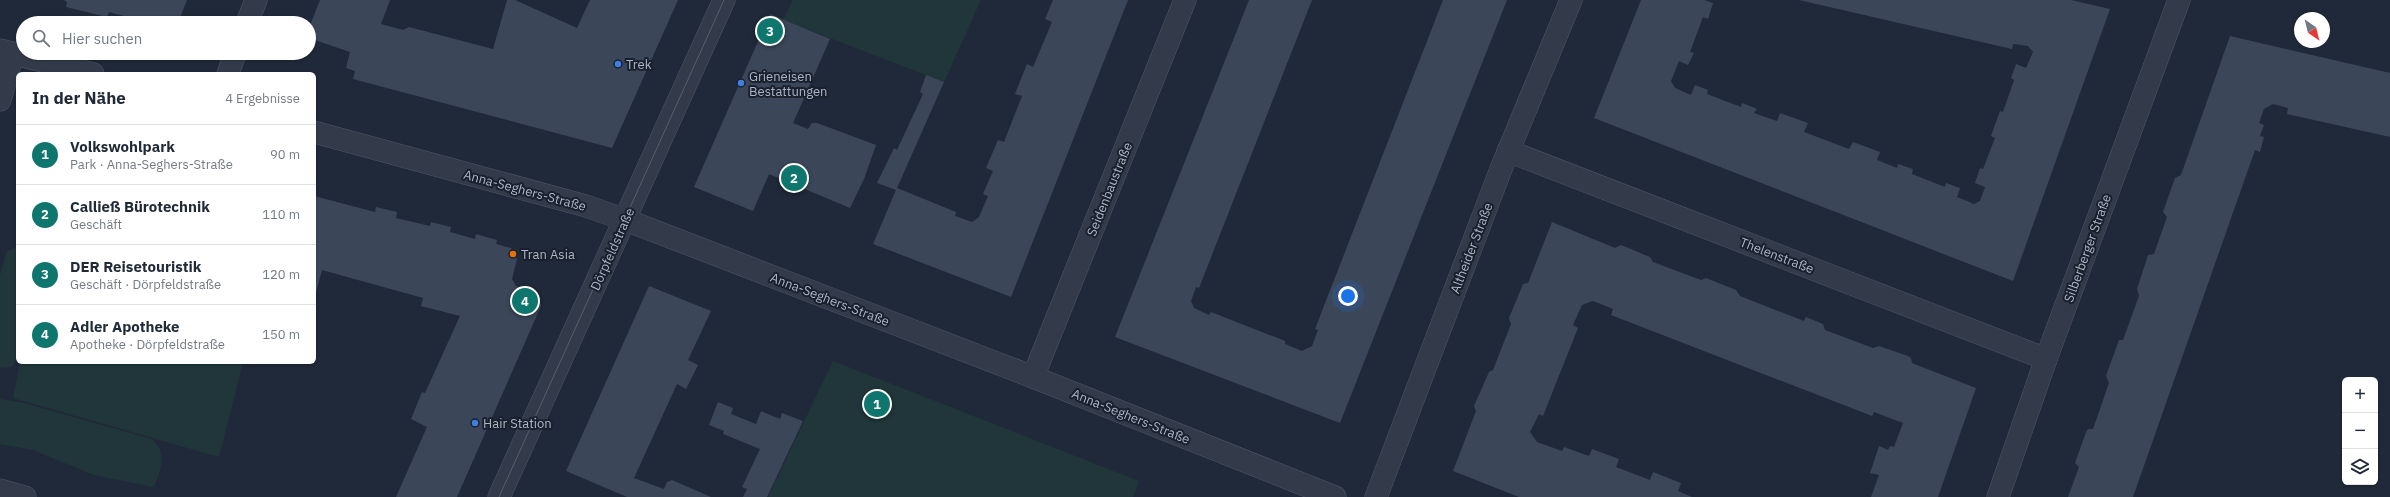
<!DOCTYPE html>
<html lang="de">
<head>
<meta charset="utf-8">
<style>
	:root { --surface:#fff; --page:#f6f6f7; --text:#1f2937; --muted:#747a83; --line:#e0e1e3; --accent:#0f766e }
	body { margin:0; font-family:"IBM Plex Sans",sans-serif; background:var(--page); color:var(--text) }
	.controls { position:absolute; right:12px; bottom:12px; display:grid; overflow:hidden; border-radius:6px; box-shadow:0 1px 3px #0004 }
	.controls button { width:36px; height:36px; display:grid; place-items:center; padding:0; border:0; border-bottom:1px solid var(--line); background:var(--surface); color:var(--text); font:20px sans-serif }
	.compass { position:absolute; left:2294px; top:12px; width:36px; height:36px; border-radius:50%; background:var(--surface); box-shadow:0 1px 3px #0004; rotate:145deg }
	.you { position:absolute; left:1348px; top:296px; width:14px; height:14px; margin:-10px; border:3px solid #fff; border-radius:50%; background:#1a73e8; box-shadow:0 0 0 6px #1a73e833 }
	.badge { display:grid; place-items:center; width:26px; height:26px; border-radius:50%; background:var(--accent); color:#fff; font-size:13px; font-weight:700 }
	.pin { position:absolute; translate:-50% -50%; border:2px solid #fff; box-shadow:0 1px 4px #0006 }
	.list { margin:0; padding:0; list-style:none }
	h2 { display:flex; justify-content:space-between; align-items:center; height:52px; margin:0; padding:0 16px; font-size:17px }
	h2 small { font-size:13px; font-weight:400; color:var(--muted) }
	.list li { display:grid; grid-template-columns:26px 1fr auto; gap:12px; align-items:center; box-sizing:border-box; height:60px; padding:0 16px; border-top:1px solid var(--line) }
	.list b { display:block; font-size:15px; white-space:nowrap }
	.list p { margin:0; font-size:13px; white-space:nowrap; color:var(--muted) }
	.list em { font-size:13px; font-style:normal; color:var(--muted) }
	.icon { flex:none; width:22px; height:22px; fill:none; stroke:currentColor; stroke-width:2; stroke-linecap:round; stroke-linejoin:round }
	.map { position:relative; flex:none; width:2390px; height:497px; overflow:hidden }
	.search { position:absolute; background:var(--surface); box-shadow:0 1px 3px #0004; left:16px; top:16px; width:300px; height:44px; display:flex; align-items:center; gap:10px; box-sizing:border-box; padding:0 14px; border-radius:22px; color:var(--muted); font-size:15px }
	.panel { position:absolute; background:var(--surface); box-shadow:0 1px 3px #0004; left:16px; top:72px; width:300px; height:292px; border-radius:6px }
	.map>svg:first-child { display:block }
</style>
</head>
<body>
<div class="map">
<svg width="2390" height="497" viewBox="0 0 2390 497">
	<rect width="100%" height="100%" fill="#202939"/>
	<!-- green -->
	<g fill="#21363a">
		<path d="M793,0H981L944,82L783,20Z"/>
		<path d="M18,247V358L11,367L0,368V275L7,251Z"/>
		<path d="M833,361L1139,481L1133,497H768Z"/>
		<path d="M20,362H243L219,457L13,398Z"/>
		<path d="M0,399L24,403L152,439C168,454 161,469 154,487L94,475L33,450L0,444Z"/>
	</g>
	<!-- building -->
	<g fill="#3b4759">
		<path d="M64,0H187L178,23H150L109,12L107,17L66,7L67,2Z"/>
		<path d="M320,0H390L381,24L403,30L409,27L493,49L507,0H515L577,28L590,0H678L612,148L353,79L355,71L346,68L350,52L309,38V28Z"/>
		<path d="M1053,0H1128L1011,297L873,244L896,190L877,183L894,148L897,150L923,94L920,92L926,75L944,82L897,188L956,212L955,216L972,222L979,217L988,196L983,194L993,171L986,168L998,140L1004,142L1022,96L1015,94L1027,64L1033,67L1052,22L1045,19Z"/>
		<path d="M1249,0H1312L1199,288L1196,287L1191,301L1194,308L1209,315L1211,312L1285,341V344L1302,351L1312,346L1318,330L1315,329L1443,0H1507L1340,423L1115,337Z"/>
		<path d="M1641,0H1704L1713,3L1708,19L1703,17L1690,52L1694,53L1688,65L1679,61L1671,81L1675,88L1691,95L1695,85L1708,90L1707,94L1741,107L1742,103L1757,109L1754,113L1777,121L1780,113L1808,123L1804,132L1849,149L1853,142L1880,152L1877,160L1897,168L1898,164L1913,169L1912,174L1945,187L1946,183L1960,188L1957,197L1974,204L1980,201L1985,187L1975,183L1980,168L1983,169L1995,138L1991,136L2000,111L2003,112L2014,80L2011,78L2016,64L2026,68L2033,52L2028,46L2013,44L2012,49L1799,0H2071L2110,9L2013,281L1594,118Z"/>
		<path d="M770,14L830,39L793,123L808,129L812,123H817L876,145L864,179L850,208L769,174L753,211L694,187Z"/>
		<path d="M2230,36L2390,73V137L2287,114L2288,108L2273,104L2264,109L2259,123L2264,125L2260,136L2264,137L2260,152L2255,150L2133,497H2068L2079,467L2075,463L2086,432L2088,429H2093L2109,383L2106,376L2119,340H2123L2139,296L2137,289L2148,255L2154,254L2167,217L2163,212L2175,178L2181,175Z"/>
		<path d="M314,196L375,212L376,207L397,212L396,218L430,226L431,222L451,227L450,232L475,239L476,234L497,240L496,244L511,248L517,259L512,279L516,286L539,296L541,306L457,497H396L427,427L411,419L422,392L425,393L460,316L421,306L423,298L322,270L314,300Z"/>
		<path d="M1552,222L1615,248L1621,245L1650,257L1653,262L1701,280L1706,278L1736,290L1740,296L1804,321L1806,317L1823,324L1825,330L1873,348L1879,346L1908,356L1911,358L1912,363L1976,388L1938,497H1871L1879,475L1870,473L1879,446L1888,450L1890,446L1894,447L1903,423L1874,412L1872,416L1611,315L1613,309L1593,301L1582,305L1573,325L1578,328L1543,416L1539,414L1530,432L1537,442L1562,451L1564,447L1589,456L1592,449L1619,459L1616,467L1650,480L1653,472L1681,483L1678,491L1692,497H1519L1453,471L1476,411L1474,406L1489,372L1493,370L1511,324L1509,318L1523,284L1528,283Z"/>
		<path d="M649,286L711,311L688,360L698,365L686,389L677,384L634,478L664,489L667,482L672,480L711,497H627L566,471Z"/>
		<path d="M718,402L733,408L731,414L756,424L761,411L780,419L782,413L803,421L767,497H743L747,489L742,487L760,449L723,434L724,431L709,425Z"/>
	</g>
	<g fill="none" stroke-linecap="round" stroke-linejoin="round">
		<defs>
			<g id="minor">
				<path d="M247,23L256,0"/>
				<path d="M0,50L93,74"/>
				<path d="M228,74L235,53"/>
				<path d="M0,100L13,53"/>
				<path d="M314,132L586,206L626,220L1033,377L1335,497"/>
				<path d="M1508,151L2046,359"/>
				<path d="M1033,377L1185,0"/>
				<path d="M0,490L25,497"/>
				<path d="M1376,497L1501,169L1571,0"/>
				<path d="M1998,497L2046,359L2179,0"/>
			</g>
			<path id="tertiary" d="M499,497L724,0"/>
		</defs>
		<!-- minor casing -->
		<use href="#minor" stroke="#4e5664" stroke-width="23"/>
		<!-- tertiary casing -->
		<use href="#tertiary" stroke="#4e5664" stroke-width="23"/>
		<!-- minor -->
		<use href="#minor" stroke="#333b4a" stroke-width="22"/>
		<!-- tertiary -->
		<use href="#tertiary" stroke="#333b4a" stroke-width="22"/>
		<!-- tram -->
		<path stroke="#555f71" stroke-width="1" d="M499,497L724,0"/>
	</g>
	<!-- markers -->
	<g fill="#3f7fe0" stroke="#19202e" stroke-width="1.5">
		<circle cx="618" cy="64" r="4"/>
		<circle cx="741" cy="83" r="4"/>
		<circle cx="475" cy="423" r="4"/>
	</g>
	<circle fill="#e8710a" stroke="#19202e" stroke-width="1.5" cx="513" cy="254" r="4"/>
	<g text-anchor="middle" stroke-width="4" stroke-linejoin="round" paint-order="stroke">
		<!-- poi labels -->
		<g font-size="13" fill="#aeb6c6" stroke="#19202e" text-anchor="start">
			<text x="626" y="69">Trek</text>
			<text x="749" y="81">Grieneisen<tspan x="749" dy="15">Bestattungen</tspan></text>
			<text x="521" y="259">Tran Asia</text>
			<text x="483" y="428">Hair Station</text>
		</g>
		<!-- street labels -->
		<g font-size="13" fill="#aeb6c6" stroke="#19202e">
			<text transform="translate(1109 189) rotate(-68)" y="5">Seidenbaustraße</text>
			<text transform="translate(525 190) rotate(15)" y="5">Anna-Seghers-Straße</text>
			<text transform="translate(1471 248) rotate(-69)" y="5">Altheider Straße</text>
			<text transform="translate(2087 248) rotate(-70)" y="5">Silberberger Straße</text>
			<text transform="translate(612 249) rotate(-66)" y="5">Dörpfeldstraße</text>
			<text transform="translate(1777 255) rotate(21)" y="5">Thelenstraße</text>
			<text transform="translate(830 299) rotate(21)" y="5">Anna-Seghers-Straße</text>
			<text transform="translate(1131 416) rotate(22)" y="5">Anna-Seghers-Straße</text>
		</g>
	</g>
</svg>
<div class="controls">
<button>+</button>
<button>−</button>
<button><svg class="icon" aria-label="layers" viewBox="0 0 24 24"><path d="M12 4l9 5-9 5-9-5zM3 14l9 5 9-5"/></svg></button>
</div>
<svg class="compass" viewBox="-18 -18 36 36"><path d="M0-13l5 13h-10z" fill="#e53935"/><path d="M0 13l5-13h-10z" fill="#747a83"/></svg>
<div class="you"></div>
<div class="pin badge" style="left:877px;top:404px">1</div>
<div class="pin badge" style="left:794px;top:178px">2</div>
<div class="pin badge" style="left:770px;top:31px">3</div>
<div class="pin badge" style="left:525px;top:301px">4</div>
<div class="search"><svg class="icon" aria-label="search" viewBox="0 0 24 24"><circle cx="10" cy="10" r="6"/><path d="M15 15l6 6"/></svg>Hier suchen</div>
<section class="panel">
<h2>In der Nähe<small>4 Ergebnisse</small></h2>
<ul class="list">
<li><span class="badge">1</span><div><b>Volkswohlpark</b><p>Park · Anna-Seghers-Straße</p></div><em>90 m</em></li>
<li><span class="badge">2</span><div><b>Calließ Bürotechnik</b><p>Geschäft</p></div><em>110 m</em></li>
<li><span class="badge">3</span><div><b>DER Reisetouristik</b><p>Geschäft · Dörpfeldstraße</p></div><em>120 m</em></li>
<li><span class="badge">4</span><div><b>Adler Apotheke</b><p>Apotheke · Dörpfeldstraße</p></div><em>150 m</em></li>
</ul>
</section>
</div>
</body>
</html>
